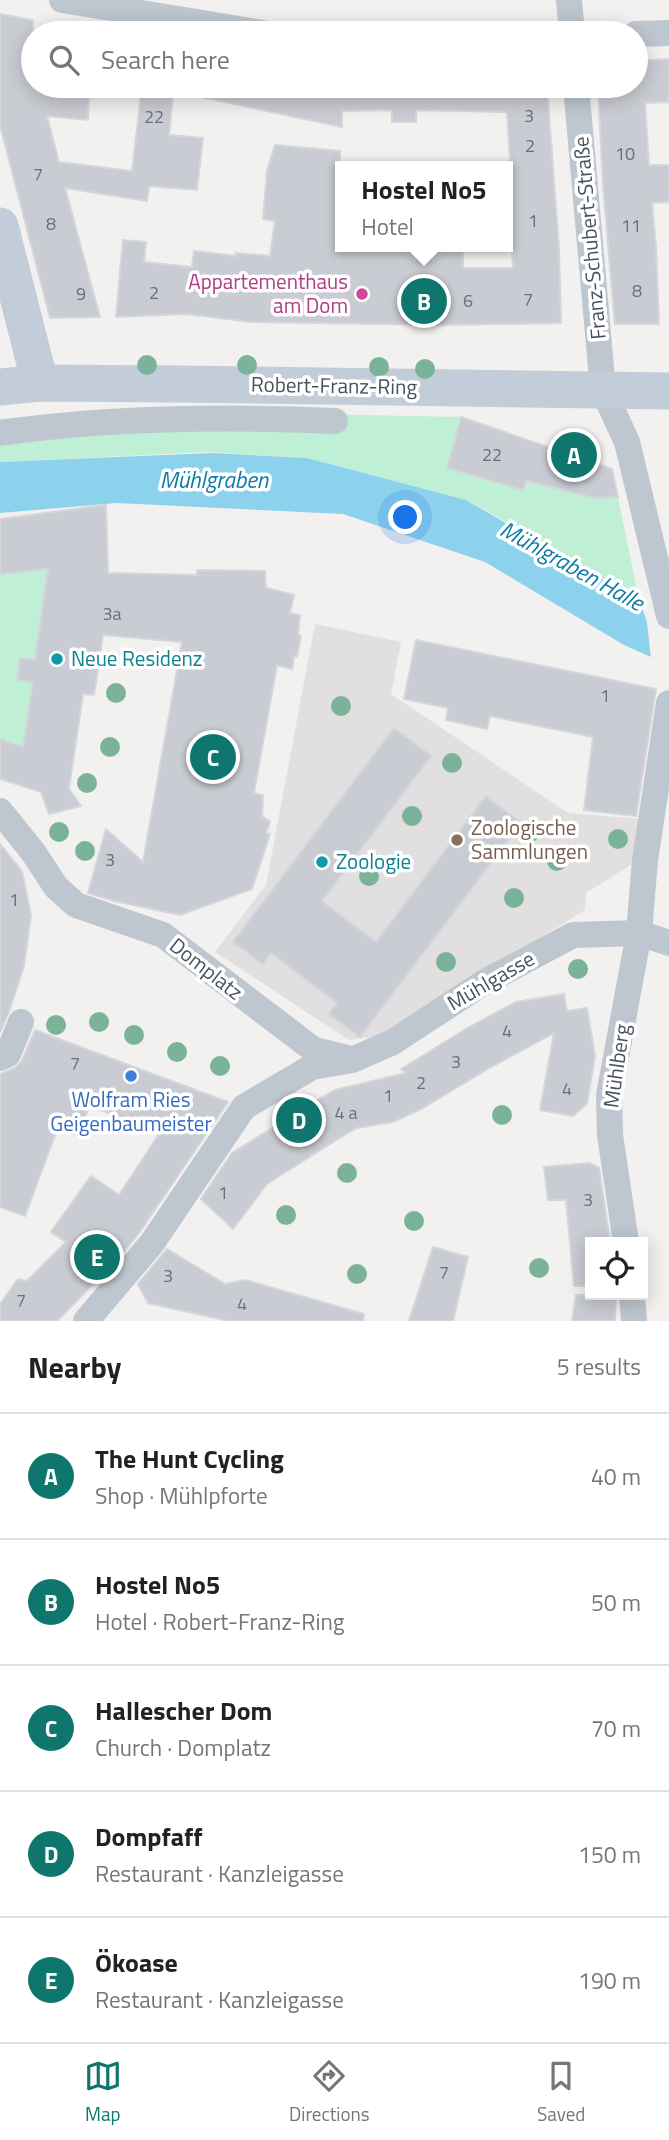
<!DOCTYPE html>
<html lang="en">
<head>
<meta charset="utf-8">
<style>
	:root { --surface:#fff; --page:#f6f6f6; --text:#222; --muted:#767676; --line:#e0e0e0; --accent:#0f766e }
	body { margin:0; font-family:"Titillium Web",sans-serif; background:var(--page); color:var(--text) }
	.controls { position:absolute; right:21px; bottom:21px; display:grid; overflow:hidden; border-radius:0px; box-shadow:0 4px 18px #0003 }
	.controls button { width:63px; height:63px; display:grid; place-items:center; padding:0; border:0; border-bottom:2px solid var(--line); background:var(--surface); color:var(--text); font:35px sans-serif }
	.you { position:absolute; left:406px; top:518px; width:24px; height:24px; margin:-18px; border:5px solid #fff; border-radius:50%; background:#1a73e8; box-shadow:0 0 0 10px #1a73e833 }
	.badge { display:grid; place-items:center; width:46px; height:46px; border-radius:50%; background:var(--accent); color:#fff; font-size:23px; font-weight:700 }
	.pin { position:absolute; translate:-50% -50%; border:4px solid #fff; box-shadow:0 2px 7px #0006 }
	.popup { position:absolute; left:335px; top:161px; width:178px; height:91px; box-sizing:border-box; display:grid; place-content:center; border-radius:0px; background:var(--surface); filter:drop-shadow(0 2px 5px #0005); font-size:23px; white-space:nowrap; color:var(--muted) }
	.popup b { font-size:26px; color:var(--text) }
	.popup::after { content:''; position:absolute; left:50%; top:100%; margin-left:-14px; border:14px solid transparent; border-top-color:var(--surface) }
	.list { margin:0; padding:0; list-style:none }
	h2 { display:flex; justify-content:space-between; align-items:center; height:91px; margin:0; padding:0 28px; font-size:30px }
	h2 small { font-size:23px; font-weight:400; color:var(--muted) }
	.list li { display:grid; grid-template-columns:46px 1fr auto; gap:21px; align-items:center; box-sizing:border-box; height:126px; padding:0 28px; border-top:2px solid var(--line) }
	.list b { display:block; font-size:26px; white-space:nowrap }
	.list p { margin:0; font-size:23px; white-space:nowrap; color:var(--muted) }
	.list em { font-size:23px; font-style:normal; color:var(--muted) }
	.icon { flex:none; width:38px; height:38px; fill:none; stroke:currentColor; stroke-width:2; stroke-linecap:round; stroke-linejoin:round }
	.map { position:relative; flex:none; width:669px; height:1321px; overflow:hidden }
	.search { position:absolute; background:var(--surface); box-shadow:0 4px 18px #0003; left:21px; right:21px; top:21px; height:77px; display:flex; align-items:center; gap:18px; box-sizing:border-box; padding:0 24px; border-radius:38px; color:var(--muted); font-size:26px }
	.sheet { height:721px; background:var(--surface) }
	nav { display:flex; justify-content:space-around; align-items:center; box-sizing:border-box; height:98px; border-top:2px solid var(--line); background:var(--surface); font-size:19px; color:var(--muted) }
	nav a { display:grid; justify-items:center; gap:4px }
	nav .on { color:var(--accent) }
	.map>svg:first-child { display:block }
</style>
</head>
<body>
<div class="map">
<svg width="669" height="1321" viewBox="0 0 669 1321">
	<rect width="100%" height="100%" fill="#f3f0f0"/>
	<!-- education -->
	<path fill="#e1dfdf" d="M315,624L401,642L391,694L568,813L641,819L637,861L586,893L585,910L384,1035L349,1040L215,952L266,885Z"/>
	<!-- green -->
	<g fill="#bff0d5">
		<path d="M167,411L461,417L447,467L523,489L526,481L595,498L618,497L639,600L524,532L466,500L307,458L209,452L0,462V419Z"/>
		<path d="M48,569L35,660L20,658L17,680L33,682L23,747L0,739V574Z"/>
	</g>
	<!-- water -->
	<path fill="#8dd2ec" d="M212,453L307,458L466,500L669,618V665L624,645L485,562L343,514L117,503L0,513V462Z"/>
	<!-- pier -->
	<path fill="#f3f0f0" d="M639,600L669,618V666L651,659L647,622Z"/>
	<!-- building -->
	<g fill="#caccd3" stroke="#d4d6dc" stroke-width="2">
		<path d="M0,14L33,20V88L89,92L88,120L47,116L59,162L132,171L142,86H174L169,135L203,138L197,190L149,186L147,201L65,188L100,317L50,318L0,125Z"/>
		<path d="M669,59V102L645,103L649,165H669V202L652,203L656,248L659,324H615L603,186L598,86H636V61Z"/>
		<path d="M197,86H547L559,249L561,323L441,325L252,322L186,314L116,317L123,240L146,242L144,262L192,267L194,251L236,256V253L270,256L275,221L263,219L267,171L275,145L340,151V247H463V268H513L508,193V161H510L507,112L416,110V122H392V110L342,111V127L196,96Z"/>
		<path d="M461,417L612,469L618,497L595,498L526,481L523,490L447,468Z"/>
		<path d="M106,505L108,573L197,575V570L265,571L266,588L294,595L290,613L300,615L298,635L301,636L297,657L294,656L292,669L277,665L254,793L263,795L262,816L270,822L266,833L270,834L252,889L180,915L114,901L88,893L106,829L143,862L182,642L103,635L94,695L83,694L69,789L81,806L49,814L41,792L0,779V739L23,747L33,682L17,680L20,658L35,660L48,569L0,574V519Z"/>
		<path d="M416,640L656,689L636,816L584,810L593,737L490,716L487,729L446,720L448,708L404,699Z"/>
		<path d="M394,728L431,756L322,901L376,942L486,796L521,823L360,1037L329,1014L337,1003L271,953L263,964L233,942Z"/>
		<path d="M0,844L22,871L31,916L24,966L9,1012L0,1032Z"/>
		<path d="M564,994L567,1011L587,1008L595,1056L587,1104L573,1116L540,1110L554,1033L491,1067L421,1109L393,1122L357,1128L341,1137L267,1184L233,1229L201,1199L232,1153L317,1100L335,1090L406,1073L401,1069L469,1027L516,1002Z"/>
		<path d="M35,1030L228,1102L139,1233L122,1254L120,1251L106,1271L57,1321H0V1304L18,1279L27,1281L66,1242L51,1232L91,1176L119,1195L161,1131L89,1106L80,1135L57,1130L25,1216L0,1207V1074L15,1068L22,1061Z"/>
		<path d="M589,1163L599,1168L610,1242H590V1286H574L566,1200H548L544,1167Z"/>
		<path d="M433,1247L468,1257L453,1321H409Z"/>
		<path d="M167,1249L225,1284L245,1280L364,1314L363,1321H229L148,1303L138,1284Z"/>
		<path d="M576,1295H616L615,1321H572Z"/>
	</g>
	<g fill="none" stroke-linecap="round" stroke-linejoin="round">
		<!-- street -->
		<g stroke="#bec7cf" stroke-width="26">
			<path d="M62,0L263,33"/>
			<path d="M569,0L572,33"/>
			<path d="M636,34L669,33"/>
			<path d="M576,86L603,390L627,442L669,616"/>
			<path d="M0,433C111,417 224,416 335,421"/>
			<path d="M0,811L33,852L56,887L76,905L163,935L314,1050L347,1058"/>
			<path d="M0,1058L8,1054L21,1022"/>
			<path d="M626,1242L610,1135L609,1095L639,933L645,860L669,703"/>
			<path d="M632,1295L634,1321"/>
			<path d="M86,1321L152,1243L244,1107L312,1067L352,1060L393,1042L483,983L573,935L639,933L669,943"/>
		</g>
		<!-- secondary -->
		<g stroke="#c3ccd9" stroke-width="37">
			<path d="M0,226L40,383"/>
			<path d="M0,387L40,383L179,384L669,391"/>
		</g>
	</g>
	<!-- trees -->
	<g fill="#7ab39a">
		<circle cx="147" cy="365" r="10"/>
		<circle cx="247" cy="365" r="10"/>
		<circle cx="379" cy="367" r="10"/>
		<circle cx="425" cy="369" r="10"/>
		<circle cx="116" cy="693" r="10"/>
		<circle cx="341" cy="706" r="10"/>
		<circle cx="110" cy="747" r="10"/>
		<circle cx="452" cy="763" r="10"/>
		<circle cx="87" cy="783" r="10"/>
		<circle cx="412" cy="816" r="10"/>
		<circle cx="59" cy="832" r="10"/>
		<circle cx="528" cy="834" r="10"/>
		<circle cx="618" cy="839" r="10"/>
		<circle cx="85" cy="851" r="10"/>
		<circle cx="557" cy="861" r="10"/>
		<circle cx="369" cy="876" r="10"/>
		<circle cx="514" cy="898" r="10"/>
		<circle cx="446" cy="962" r="10"/>
		<circle cx="578" cy="969" r="10"/>
		<circle cx="99" cy="1022" r="10"/>
		<circle cx="56" cy="1025" r="10"/>
		<circle cx="134" cy="1035" r="10"/>
		<circle cx="177" cy="1052" r="10"/>
		<circle cx="220" cy="1066" r="10"/>
		<circle cx="502" cy="1115" r="10"/>
		<circle cx="347" cy="1173" r="10"/>
		<circle cx="286" cy="1215" r="10"/>
		<circle cx="414" cy="1221" r="10"/>
		<circle cx="539" cy="1268" r="10"/>
		<circle cx="357" cy="1274" r="10"/>
	</g>
	<!-- markers -->
	<circle fill="#d1479c" stroke="#fff" stroke-width="2.5" cx="362" cy="294" r="7"/>
	<g fill="#0f9aa8" stroke="#fff" stroke-width="2.5">
		<circle cx="57" cy="659" r="7"/>
		<circle cx="322" cy="862" r="7"/>
	</g>
	<circle fill="#8d6e63" stroke="#fff" stroke-width="2.5" cx="457" cy="840" r="7"/>
	<circle fill="#3f7fe0" stroke="#fff" stroke-width="2.5" cx="131" cy="1076" r="7"/>
	<g text-anchor="middle" stroke-width="7" stroke-linejoin="round" paint-order="stroke">
		<!-- number labels -->
		<g font-size="18" fill="#68707b">
			<text x="529" y="122">3</text>
			<text x="154" y="123">22</text>
			<text x="530" y="152">2</text>
			<text x="625" y="160">10</text>
			<text x="38" y="181">7</text>
			<text x="533" y="227">1</text>
			<text x="51" y="230">8</text>
			<text x="631" y="232">11</text>
			<text x="637" y="297">8</text>
			<text x="154" y="299">2</text>
			<text x="81" y="300">9</text>
			<text x="528" y="306">7</text>
			<text x="468" y="307">6</text>
			<text x="492" y="461">22</text>
			<text x="112" y="620">3a</text>
			<text x="605" y="702">1</text>
			<text x="110" y="866">3</text>
			<text x="14" y="906">1</text>
			<text x="507" y="1037">4</text>
			<text x="456" y="1068">3</text>
			<text x="75" y="1070">7</text>
			<text x="421" y="1089">2</text>
			<text x="567" y="1095">4</text>
			<text x="388" y="1102">1</text>
			<text x="346" y="1119">4 a</text>
			<text x="223" y="1199">1</text>
			<text x="588" y="1206">3</text>
			<text x="444" y="1279">7</text>
			<text x="168" y="1282">3</text>
			<text x="21" y="1307">7</text>
			<text x="242" y="1310">4</text>
		</g>
		<!-- street labels -->
		<g font-size="21" fill="#48525e" stroke="#fff">
			<text transform="translate(590 238) rotate(-95)" y="7">Franz-Schubert-Straße</text>
			<text transform="translate(334 386) rotate(1)" y="7">Robert-Franz-Ring</text>
			<text transform="translate(206 969) rotate(38)" y="7">Domplatz</text>
			<text transform="translate(491 981) rotate(-30)" y="7">Mühlgasse</text>
			<text transform="translate(617 1066) rotate(-82)" y="7">Mühlberg</text>
		</g>
		<!-- hotel labels -->
		<g font-size="21" fill="#b23c85" stroke="#fff" text-anchor="end">
			<text x="348" y="289">Appartementhaus<tspan x="348" dy="24">am Dom</tspan></text>
		</g>
		<!-- culture labels -->
		<g font-size="21" fill="#0d838f" stroke="#fff" text-anchor="start">
			<text x="71" y="666">Neue Residenz</text>
			<text x="336" y="869">Zoologie</text>
		</g>
		<!-- education labels -->
		<g font-size="21" fill="#785e54" stroke="#fff" text-anchor="start">
			<text x="471" y="835">Zoologische<tspan x="471" dy="24">Sammlungen</tspan></text>
		</g>
		<!-- shop labels -->
		<g font-size="21" fill="#366cbe" stroke="#fff">
			<text x="131" y="1107">Wolfram Ries<tspan x="131" dy="24">Geigenbaumeister</tspan></text>
		</g>
		<!-- water labels -->
		<g font-size="23" font-style="italic" fill="#0c7ba5" stroke="#fff">
			<text x="214" y="488">Mühlgraben</text>
			<text transform="translate(572 566) rotate(29)" y="8">Mühlgraben Halle</text>
		</g>
	</g>
</svg>
<div class="controls">
<button><svg class="icon" aria-label="locate" viewBox="0 0 24 24"><circle cx="12" cy="12" r="6"/><path d="M12 2v4M12 18v4M2 12h4M18 12h4"/></svg></button>
</div>
<div class="you"></div>
<div class="pin badge" style="left:574px;top:455px">A</div>
<div class="pin badge" style="left:424px;top:301px">B</div>
<div class="popup"><b>Hostel No5</b>Hotel</div>
<div class="pin badge" style="left:213px;top:757px">C</div>
<div class="pin badge" style="left:299px;top:1120px">D</div>
<div class="pin badge" style="left:97px;top:1257px">E</div>
<div class="search"><svg class="icon" aria-label="search" viewBox="0 0 24 24"><circle cx="10" cy="10" r="6"/><path d="M15 15l6 6"/></svg>Search here</div>
</div>
<section class="sheet">
<h2>Nearby<small>5 results</small></h2>
<ul class="list">
<li><span class="badge">A</span><div><b>The Hunt Cycling</b><p>Shop · Mühlpforte</p></div><em>40 m</em></li>
<li><span class="badge">B</span><div><b>Hostel No5</b><p>Hotel · Robert-Franz-Ring</p></div><em>50 m</em></li>
<li><span class="badge">C</span><div><b>Hallescher Dom</b><p>Church · Domplatz</p></div><em>70 m</em></li>
<li><span class="badge">D</span><div><b>Dompfaff</b><p>Restaurant · Kanzleigasse</p></div><em>150 m</em></li>
<li><span class="badge">E</span><div><b>Ökoase</b><p>Restaurant · Kanzleigasse</p></div><em>190 m</em></li>
</ul>
</section>
<nav>
<a class="on"><svg class="icon" aria-label="map" viewBox="0 0 24 24"><path d="M3 6l6-2 6 2 6-2v14l-6 2-6-2-6 2zM9 4v14M15 6v14"/></svg>Map</a>
<a><svg class="icon" aria-label="directions" viewBox="0 0 24 24"><path d="M12 3l9 9-9 9-9-9zM9 14v-3h6M13 9l2 2-2 2"/></svg>Directions</a>
<a><svg class="icon" aria-label="saved" viewBox="0 0 24 24"><path d="M7 4h10v16l-5-4-5 4z"/></svg>Saved</a>
</nav>
</body>
</html>
